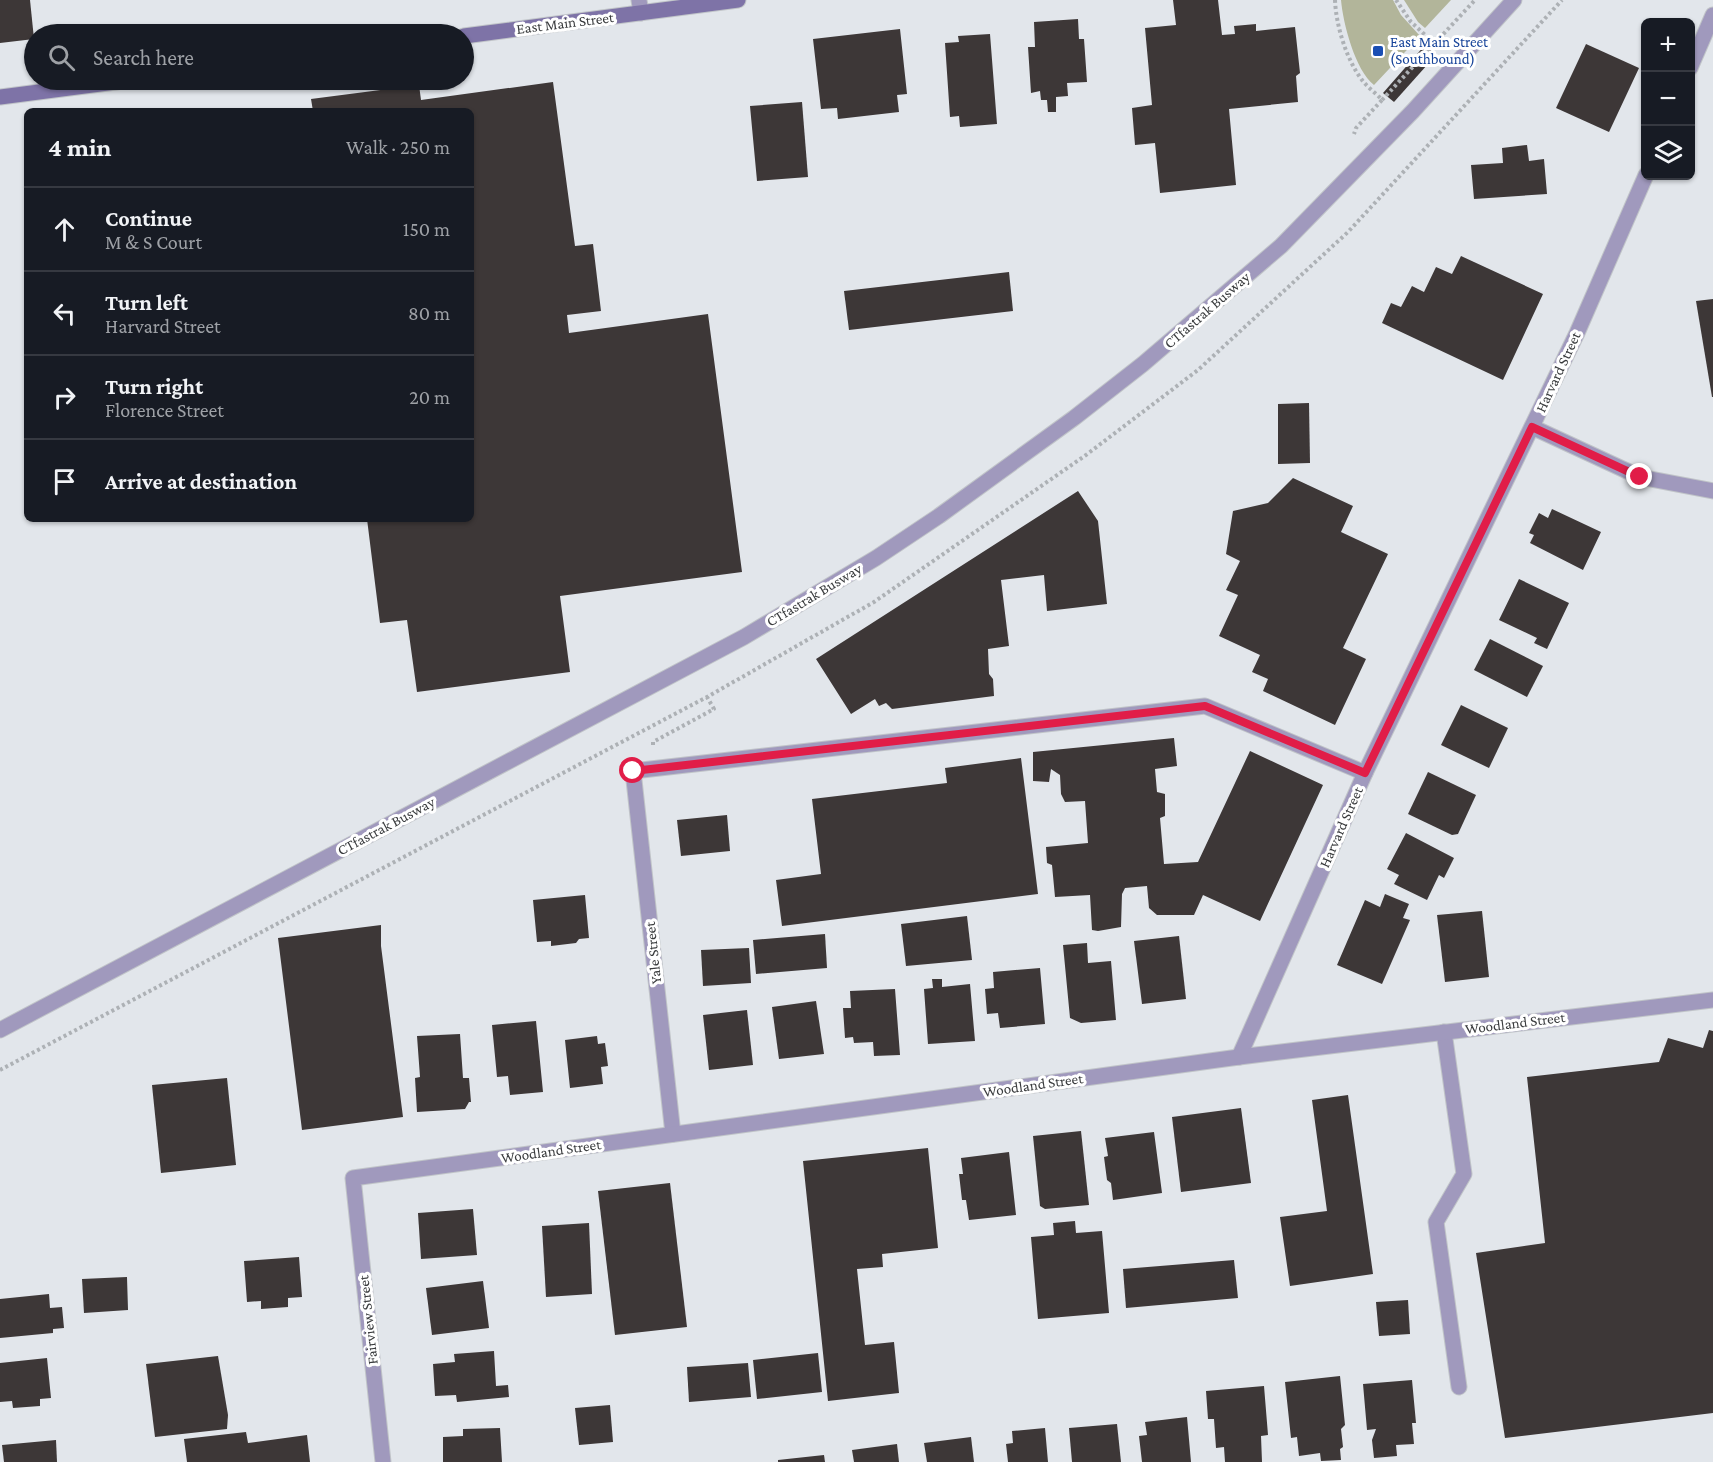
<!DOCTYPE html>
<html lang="en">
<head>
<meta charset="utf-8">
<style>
	:root { --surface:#171b24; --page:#20242c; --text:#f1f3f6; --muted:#9ea1a6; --line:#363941 }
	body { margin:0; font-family:"Crimson Pro",serif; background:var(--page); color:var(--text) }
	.controls { position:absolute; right:18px; top:18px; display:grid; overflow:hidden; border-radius:9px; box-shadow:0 2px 4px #0004 }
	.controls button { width:54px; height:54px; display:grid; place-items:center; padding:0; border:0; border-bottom:2px solid var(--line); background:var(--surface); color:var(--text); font:30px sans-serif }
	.stop { position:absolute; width:18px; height:18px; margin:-14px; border:4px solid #e11d48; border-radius:50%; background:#fff }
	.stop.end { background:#e11d48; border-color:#fff; box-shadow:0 2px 6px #0008 }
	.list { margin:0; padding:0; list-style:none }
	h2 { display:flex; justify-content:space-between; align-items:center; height:78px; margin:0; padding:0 24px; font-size:26px }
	h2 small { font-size:20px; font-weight:400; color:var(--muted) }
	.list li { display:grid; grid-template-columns:39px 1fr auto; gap:18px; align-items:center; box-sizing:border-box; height:84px; padding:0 24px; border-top:2px solid var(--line) }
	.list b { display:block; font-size:22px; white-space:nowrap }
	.list p { margin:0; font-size:20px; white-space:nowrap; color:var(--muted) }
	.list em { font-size:20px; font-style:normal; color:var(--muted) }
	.icon { flex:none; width:33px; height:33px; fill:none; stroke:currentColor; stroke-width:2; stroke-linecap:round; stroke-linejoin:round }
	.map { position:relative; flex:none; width:1713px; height:1462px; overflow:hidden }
	.search { position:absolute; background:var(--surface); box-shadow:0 2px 4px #0004; left:24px; top:24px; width:450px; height:66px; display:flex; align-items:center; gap:15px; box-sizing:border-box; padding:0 21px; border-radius:33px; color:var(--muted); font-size:22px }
	.panel { position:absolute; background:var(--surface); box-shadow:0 2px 4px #0004; left:24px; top:108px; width:450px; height:414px; border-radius:9px }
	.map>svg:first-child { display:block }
</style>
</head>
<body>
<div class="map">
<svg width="1713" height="1462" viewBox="0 0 1713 1462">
	<rect width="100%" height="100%" fill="#e2e6eb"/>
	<!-- green -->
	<g fill="#b2b59a">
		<path d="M1341,0H1393L1401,15L1420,36L1374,85C1355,70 1343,23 1341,0Z"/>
		<path d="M1404,0H1451L1425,28L1418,22Z"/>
	</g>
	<!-- building -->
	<g fill="#3d3737">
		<path d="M0,0H30L34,39L0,43Z"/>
		<path d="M1173,0H1218L1222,35L1235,34L1234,26L1256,24V31L1295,27L1300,73L1296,76L1298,102L1229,109L1236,185L1160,193L1155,143L1135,145L1132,108L1152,105L1145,28L1176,25Z"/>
		<path d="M1078,19L1079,39H1084L1087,82L1067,83L1068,96L1056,97V112H1048L1047,100H1041L1040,91L1031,93L1028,47H1035L1034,22Z"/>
		<path d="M900,29L907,94L897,95L899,112L838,119L837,108L821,109L813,39Z"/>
		<path d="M990,34L997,124L960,127L959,116L950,117L945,43L959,42L958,36Z"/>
		<path d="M1586,44L1639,68L1609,132L1556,108Z"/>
		<path d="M1425,45L1436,55L1394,102L1383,93Z"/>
		<path d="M553,82L575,246L593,244L601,311L567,315L569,333L708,314L742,572L560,596L570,672L417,692L407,620L380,623L367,519H471V111H313L311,99L419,85L421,100Z"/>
		<path d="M802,102L808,177L757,181L750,106Z"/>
		<path d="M1527,145L1529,161L1544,159L1547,194L1474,199L1471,165L1503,163L1502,148Z"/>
		<path d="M1461,256L1543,294L1503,380L1382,323L1391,303L1401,307L1412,286L1424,292L1436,267L1452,274Z"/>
		<path d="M1009,272L1013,311L849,330L844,291Z"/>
		<path d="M1713,299V397H1712L1696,301Z"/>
		<path d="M1309,403L1310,463L1278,464V404Z"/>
		<path d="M1293,478L1353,506L1341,532L1388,554L1343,648L1366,659L1335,725L1263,691L1268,679L1252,672L1260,655L1219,636L1238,595L1226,590L1240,561L1226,554L1233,511L1268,503Z"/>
		<path d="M1078,491L1098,521L1107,604L1047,611L1044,575L1001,580L1009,646L988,649L989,674L993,679L994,696L892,709L886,703L879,706L875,699L851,714L816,659Z"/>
		<path d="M1552,509L1601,532L1583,570L1530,543L1534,535L1529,533L1539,513L1548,518Z"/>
		<path d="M1519,579L1569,603L1547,649L1534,643L1537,638L1499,620Z"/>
		<path d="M1490,639L1543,666L1527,697L1474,670Z"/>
		<path d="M1461,705L1508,728L1489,768L1441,745Z"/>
		<path d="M1174,738L1177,766L1155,769L1157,792L1165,794V816L1160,818L1164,864L1198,862L1250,751L1323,785L1260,921L1203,895L1194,915H1157L1149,908L1147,886L1125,888L1122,894L1121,927L1098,931L1092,930L1090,895L1055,897L1052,865L1047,863L1046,847L1088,843L1085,801L1065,802L1061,794L1060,775L1051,769L1049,782L1033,781V752Z"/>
		<path d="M1021,758L1038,894L782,926L776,880L821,874L812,799L947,783L945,768Z"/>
		<path d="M1428,772L1476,795L1458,834L1452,835L1408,814Z"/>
		<path d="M727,815L730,851L681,856L677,820Z"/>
		<path d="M1406,833L1454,858L1444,878L1439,875L1427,900L1394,884L1399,875L1387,869Z"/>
		<path d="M1385,894L1409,904L1403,918L1410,920L1382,984L1337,965L1365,900L1380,907Z"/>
		<path d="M585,895L589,938L579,939L576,943L551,946V941L537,942L533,900Z"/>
		<path d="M1482,911L1489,977L1445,982L1437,915Z"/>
		<path d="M967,916L972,960L906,966L901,924Z"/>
		<path d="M381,925V946L403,1117L302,1130L278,938Z"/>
		<path d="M825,934L827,968L756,974L753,940Z"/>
		<path d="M1179,936L1186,999L1142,1004L1134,941Z"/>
		<path d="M1087,943L1088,963L1111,961L1116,1020L1081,1023L1070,1018L1063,945Z"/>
		<path d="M749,948L751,983L703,986L701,950Z"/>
		<path d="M1040,968L1045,1024L1000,1028L998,1013L987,1014L985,989L994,988L993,972Z"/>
		<path d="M932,979H942V987L970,984L975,1041L928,1044L924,989L933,988Z"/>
		<path d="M895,989L900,1055L874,1056L873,1042L854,1043L853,1037L845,1038L843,1008H851L850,991Z"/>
		<path d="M816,1001L824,1054L779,1059L772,1007Z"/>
		<path d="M747,1010L753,1065L709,1070L703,1015Z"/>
		<path d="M536,1021L543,1092L510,1095L508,1076L497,1077L492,1025Z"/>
		<path d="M1709,1030L1713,1031V1413L1505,1438L1476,1253L1545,1243L1527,1077L1659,1062L1668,1038L1703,1048Z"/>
		<path d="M460,1034L463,1078H469L471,1102H469L465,1109L417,1112L415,1078L420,1077L417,1036Z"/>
		<path d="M597,1036L598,1044L605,1043L608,1066L601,1067L603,1084L570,1088L565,1040Z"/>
		<path d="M227,1078L236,1165L161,1173L152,1085Z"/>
		<path d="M1348,1095L1373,1274L1290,1286L1280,1217L1327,1211L1312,1100Z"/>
		<path d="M1241,1108L1251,1183L1181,1192L1172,1117Z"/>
		<path d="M1081,1131L1089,1205L1045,1209L1040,1206L1033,1136Z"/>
		<path d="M1154,1132L1162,1193L1113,1200L1111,1183L1107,1180L1104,1157L1108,1156L1105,1138Z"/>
		<path d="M928,1148L938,1248L882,1254L883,1267L857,1269L865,1345L894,1342L899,1393L828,1401L803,1161Z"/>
		<path d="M1009,1152L1016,1215L969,1220L966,1200H962L959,1174H963L961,1158Z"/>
		<path d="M670,1183L687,1327L615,1335L598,1191Z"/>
		<path d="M473,1209L477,1255L421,1259L418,1213Z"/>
		<path d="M1075,1221L1076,1233L1102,1231L1109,1313L1038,1319L1031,1237L1054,1235L1053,1223Z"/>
		<path d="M589,1223L592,1294L546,1297L542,1226Z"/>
		<path d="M299,1257L302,1297L288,1298V1307L261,1309V1301L247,1302L244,1261Z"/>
		<path d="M1234,1260L1238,1298L1126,1308L1123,1269Z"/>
		<path d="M127,1277L128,1310L84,1313L82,1279Z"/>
		<path d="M483,1281L489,1328L432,1335L426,1288Z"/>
		<path d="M49,1294L50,1308L62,1307L64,1328L53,1329V1333L0,1338V1299Z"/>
		<path d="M1408,1300L1410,1334L1379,1336L1376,1302Z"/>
		<path d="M494,1351L496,1386L508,1385L509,1397L457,1402L456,1395L435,1396L433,1364L455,1362L454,1354Z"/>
		<path d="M818,1353L822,1392L757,1399L753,1360Z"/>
		<path d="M218,1356L228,1415L227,1429L155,1437L146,1364Z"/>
		<path d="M47,1358L51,1398L40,1399V1406L13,1408L12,1401L0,1402V1363Z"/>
		<path d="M748,1363L751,1397L689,1402L687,1367Z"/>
		<path d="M1340,1376L1345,1425L1341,1429L1343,1447L1340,1449L1341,1460L1321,1461L1320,1453L1299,1456L1297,1437L1291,1438L1285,1382Z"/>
		<path d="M1412,1380L1416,1423H1412L1414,1444L1396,1445L1397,1456L1374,1458L1372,1440L1376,1429L1367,1430L1363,1384Z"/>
		<path d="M1264,1386L1268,1435L1261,1436L1262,1462H1225L1224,1447L1216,1448L1214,1419H1208L1206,1391Z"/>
		<path d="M610,1405L613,1442L579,1445L575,1408Z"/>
		<path d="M1187,1417L1191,1462H1142L1139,1436L1147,1435L1145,1422Z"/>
		<path d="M1117,1424L1121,1462H1072L1069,1428Z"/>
		<path d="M500,1428L502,1462H443V1437L463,1436V1429Z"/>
		<path d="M1045,1428L1048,1462H1008L1006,1444L1013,1443L1012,1431Z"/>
		<path d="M246,1432L248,1443L307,1435L310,1462H187L184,1439Z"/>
		<path d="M971,1437L974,1462H927L924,1443Z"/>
		<path d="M56,1440L57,1462H4L2,1445Z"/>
		<path d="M897,1444L899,1462H854L852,1450Z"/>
		<path d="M824,1455L825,1462H778V1460Z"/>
	</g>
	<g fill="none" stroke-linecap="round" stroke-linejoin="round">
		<defs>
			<g id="lane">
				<path d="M0,1030L744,637L876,558L939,516L1074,418L1143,364L1281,246L1413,111L1514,0"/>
				<path d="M1444,1032L1464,1174L1436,1222L1459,1387"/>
			</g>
			<g id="street">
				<path d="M639,0L641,13"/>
				<path d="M1690,68L1713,15"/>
				<path d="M1532,427L1640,477L1713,491"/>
				<path d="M1239,1057L1365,773L1577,333L1646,175"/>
				<path d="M673,1134L633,771L1205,706L1365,773"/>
				<path d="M383,1462L353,1178L1239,1057L1713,1000"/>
			</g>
			<g id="secondary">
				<path d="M464,36L738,0"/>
				<path d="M0,97L131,80"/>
			</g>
		</defs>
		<!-- lane casing -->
		<use href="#lane" stroke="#c0c4c8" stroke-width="17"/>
		<!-- street casing -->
		<use href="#street" stroke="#c0c4c8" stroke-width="17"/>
		<!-- secondary casing -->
		<use href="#secondary" stroke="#c0c4c8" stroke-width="17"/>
		<!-- path -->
		<g stroke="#adb1b5" stroke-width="4" stroke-dasharray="3 3" stroke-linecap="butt">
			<path d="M1335,0C1336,25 1346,59 1362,80C1367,87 1376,93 1382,100L1356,128L1354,134"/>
			<path d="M1396,0L1411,22L1435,44"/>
			<path d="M1382,100L1475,0"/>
			<path d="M653,745V742L714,709L707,697"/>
			<path d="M0,1070L707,697L874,602L1086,455L1198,370L1348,232L1562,0"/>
		</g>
		<!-- lane -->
		<use href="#lane" stroke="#a099bd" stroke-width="15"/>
		<!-- street -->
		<use href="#street" stroke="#a099bd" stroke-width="15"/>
		<!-- secondary -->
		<use href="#secondary" stroke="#7e73a7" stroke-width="15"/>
	</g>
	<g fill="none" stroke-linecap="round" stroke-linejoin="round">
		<!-- route -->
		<path stroke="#e11d48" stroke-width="8" d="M633,771L1205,706L1365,773L1532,427L1640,477"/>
	</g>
	<!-- markers -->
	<rect fill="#1a4fb4" stroke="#fff" stroke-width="2" x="1372" y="45" width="12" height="12" rx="3"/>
	<g text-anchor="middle" stroke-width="6" stroke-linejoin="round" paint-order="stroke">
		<!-- street labels -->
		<g font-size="15" fill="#393b3d" stroke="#fff">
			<text transform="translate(565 23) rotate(-7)" y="5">East Main Street</text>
			<text transform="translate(1207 310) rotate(-41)" y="5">CTfastrak Busway</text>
			<text transform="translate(1558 372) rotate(-65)" y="5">Harvard Street</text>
			<text transform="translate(814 595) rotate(-31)" y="5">CTfastrak Busway</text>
			<text transform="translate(386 826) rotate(-28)" y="5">CTfastrak Busway</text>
			<text transform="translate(1341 827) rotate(-66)" y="5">Harvard Street</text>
			<text transform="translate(653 953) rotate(-96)" y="5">Yale Street</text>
			<text transform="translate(1515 1023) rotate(-7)" y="5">Woodland Street</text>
			<text transform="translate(1033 1085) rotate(-8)" y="5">Woodland Street</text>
			<text transform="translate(551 1151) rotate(-8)" y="5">Woodland Street</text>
			<text transform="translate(368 1320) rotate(-96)" y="5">Fairview Street</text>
		</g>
		<!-- transit labels -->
		<g font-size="15" fill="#164399" stroke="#fff" text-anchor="start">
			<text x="1390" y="47">East Main Street<tspan x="1390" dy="17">(Southbound)</tspan></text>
		</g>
	</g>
</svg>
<div class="controls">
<button>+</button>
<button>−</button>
<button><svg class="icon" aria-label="layers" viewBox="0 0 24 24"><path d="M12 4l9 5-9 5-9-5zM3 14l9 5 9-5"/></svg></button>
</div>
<div class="stop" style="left:633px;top:771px"></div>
<div class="stop end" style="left:1640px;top:477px"></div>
<div class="search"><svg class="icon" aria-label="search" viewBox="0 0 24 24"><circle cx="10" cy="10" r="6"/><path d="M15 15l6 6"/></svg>Search here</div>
<section class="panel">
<h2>4 min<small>Walk · 250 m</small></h2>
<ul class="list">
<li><svg class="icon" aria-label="ahead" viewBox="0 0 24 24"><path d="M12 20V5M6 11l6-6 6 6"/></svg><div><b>Continue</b><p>M &amp; S Court</p></div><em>150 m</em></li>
<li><svg class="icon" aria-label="left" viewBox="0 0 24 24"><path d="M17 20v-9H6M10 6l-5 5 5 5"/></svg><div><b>Turn left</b><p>Harvard Street</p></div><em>80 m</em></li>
<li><svg class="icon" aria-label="right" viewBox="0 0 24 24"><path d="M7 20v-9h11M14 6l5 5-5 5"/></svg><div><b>Turn right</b><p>Florence Street</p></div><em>20 m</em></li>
<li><svg class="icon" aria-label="arrive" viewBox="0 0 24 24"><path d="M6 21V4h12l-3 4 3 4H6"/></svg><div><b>Arrive at destination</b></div></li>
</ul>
</section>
</div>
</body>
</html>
